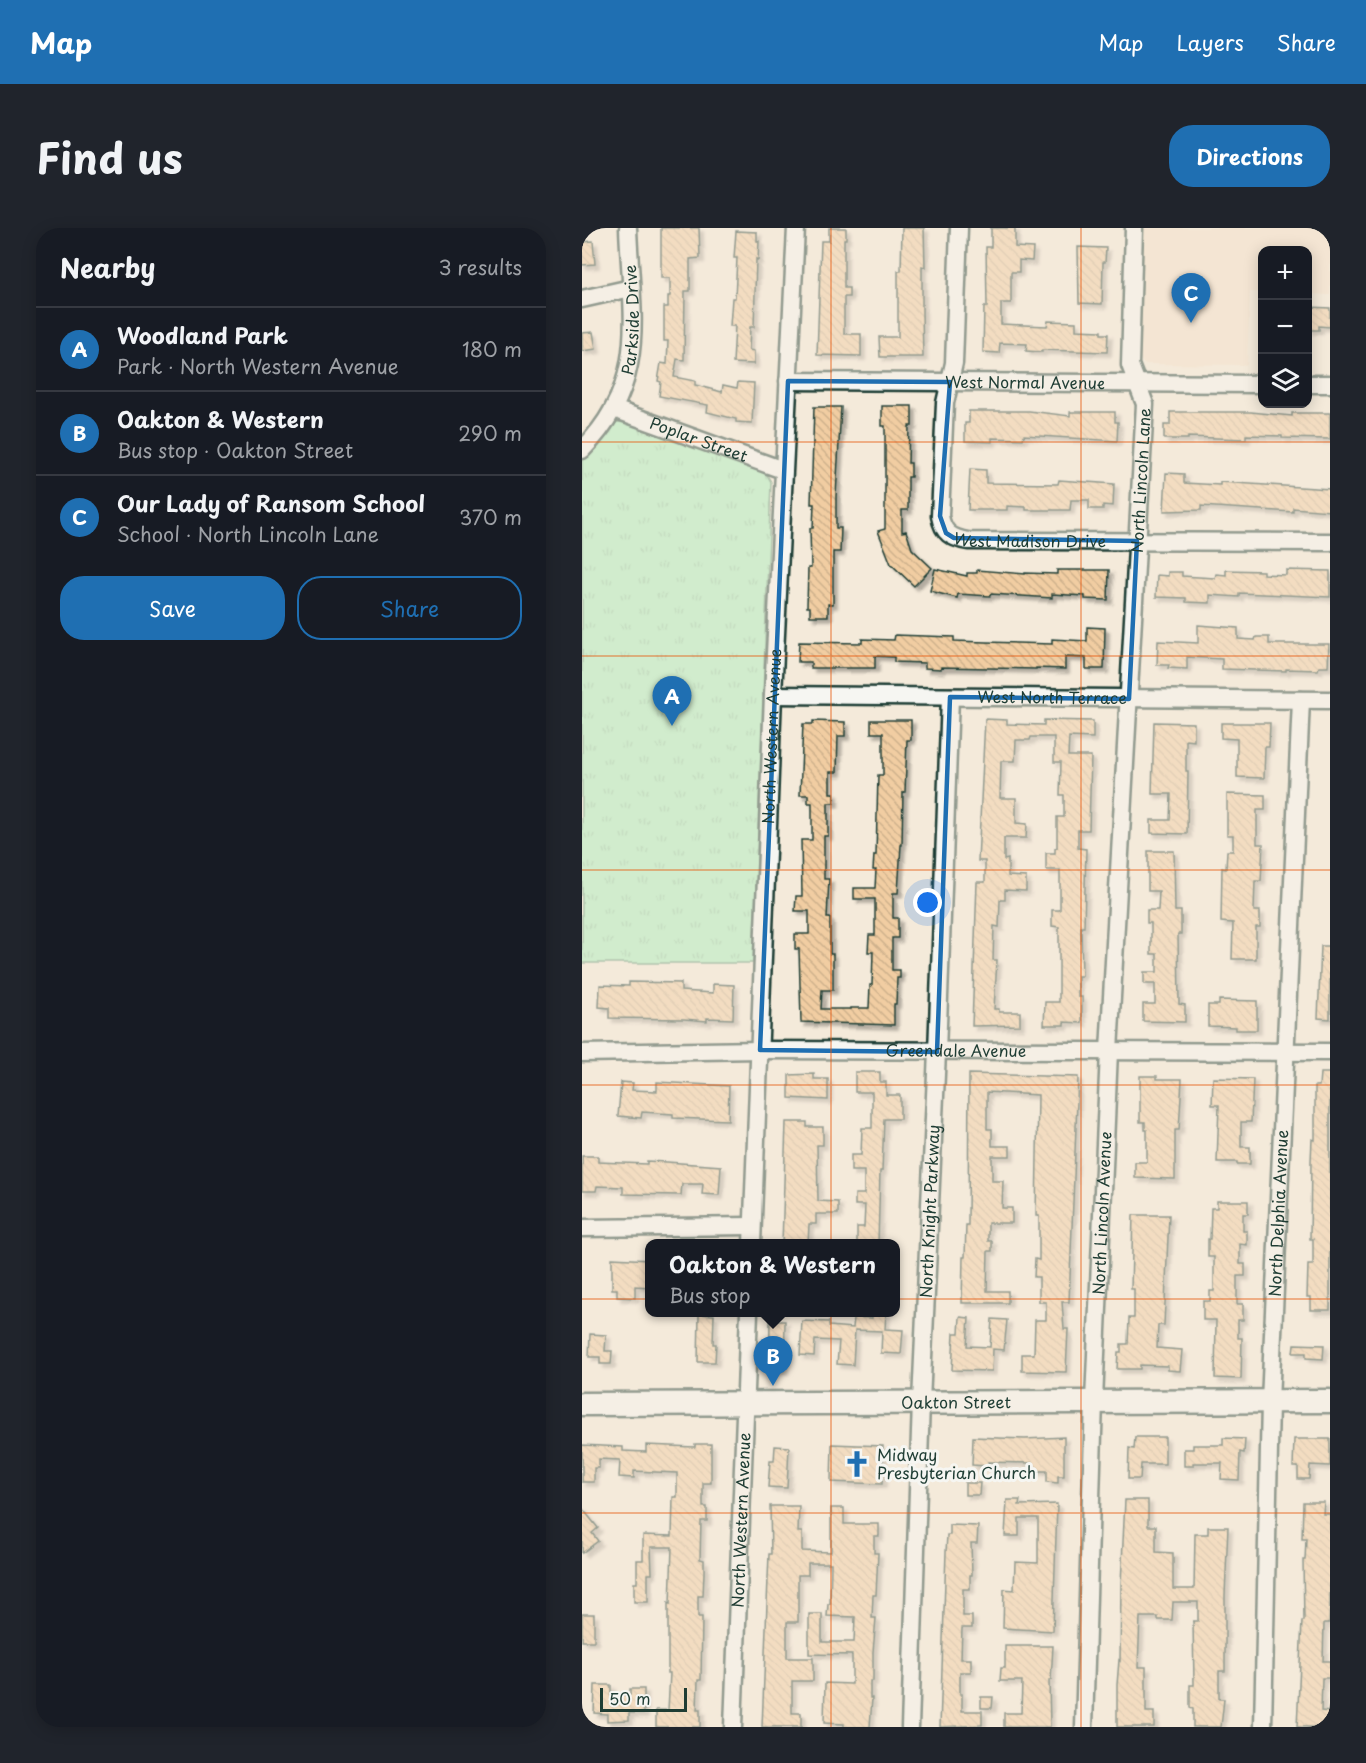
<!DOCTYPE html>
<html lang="en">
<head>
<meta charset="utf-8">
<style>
	:root { --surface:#171b24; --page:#20242c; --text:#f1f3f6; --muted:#9ea1a6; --line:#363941; --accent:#1f6fb2 }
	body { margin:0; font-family:"Playpen Sans",sans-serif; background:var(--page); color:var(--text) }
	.controls { position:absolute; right:18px; top:18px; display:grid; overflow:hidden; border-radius:12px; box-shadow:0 3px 15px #0003 }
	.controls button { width:54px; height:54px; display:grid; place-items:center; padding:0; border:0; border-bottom:2px solid var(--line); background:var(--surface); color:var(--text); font:30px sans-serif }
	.scale { position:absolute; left:18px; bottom:15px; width:87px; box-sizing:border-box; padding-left:6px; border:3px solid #1f3d34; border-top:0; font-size:16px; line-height:21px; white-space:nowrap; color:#1f3d34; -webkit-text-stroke:4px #f6f6f2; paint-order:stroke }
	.you { position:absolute; left:346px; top:675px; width:21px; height:21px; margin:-15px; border:4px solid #fff; border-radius:50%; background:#1a73e8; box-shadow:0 0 0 9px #1a73e833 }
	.badge { display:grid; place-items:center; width:39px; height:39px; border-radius:50%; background:var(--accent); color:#fff; font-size:20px; font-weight:700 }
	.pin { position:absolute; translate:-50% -50px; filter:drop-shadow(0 2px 3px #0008) }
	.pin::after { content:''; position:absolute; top:32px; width:21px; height:18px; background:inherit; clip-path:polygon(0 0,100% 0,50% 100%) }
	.popup { position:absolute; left:63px; top:1011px; width:255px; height:78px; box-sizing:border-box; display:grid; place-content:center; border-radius:12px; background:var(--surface); filter:drop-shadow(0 2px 4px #0005); font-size:20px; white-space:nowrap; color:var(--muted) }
	.popup b { font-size:22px; color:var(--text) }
	.popup::after { content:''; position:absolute; left:50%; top:100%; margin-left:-12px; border:12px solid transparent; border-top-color:var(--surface) }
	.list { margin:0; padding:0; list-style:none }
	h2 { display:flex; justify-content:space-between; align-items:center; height:78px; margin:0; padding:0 24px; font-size:26px }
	h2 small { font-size:20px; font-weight:400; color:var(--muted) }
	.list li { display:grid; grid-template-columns:39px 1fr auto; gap:18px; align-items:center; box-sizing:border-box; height:84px; padding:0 24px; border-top:2px solid var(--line) }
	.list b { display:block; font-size:22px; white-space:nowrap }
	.list p { margin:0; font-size:20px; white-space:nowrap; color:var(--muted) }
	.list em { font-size:20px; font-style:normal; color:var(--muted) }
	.actions { display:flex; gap:12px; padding:18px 24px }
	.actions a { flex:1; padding:14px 0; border:2px solid var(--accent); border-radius:24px; text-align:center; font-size:21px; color:var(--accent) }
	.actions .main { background:var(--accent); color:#fff }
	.icon { flex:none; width:33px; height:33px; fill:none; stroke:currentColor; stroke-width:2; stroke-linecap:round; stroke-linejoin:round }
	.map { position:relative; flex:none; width:748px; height:1499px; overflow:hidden; border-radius:24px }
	header { display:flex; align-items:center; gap:36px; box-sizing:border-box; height:84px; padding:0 30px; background:var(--accent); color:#fff }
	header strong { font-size:28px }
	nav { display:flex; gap:33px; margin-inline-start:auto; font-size:21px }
	.intro { display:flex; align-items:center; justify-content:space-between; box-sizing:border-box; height:144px; padding:0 36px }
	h1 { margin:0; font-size:42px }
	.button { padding:15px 27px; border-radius:24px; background:var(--accent); color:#fff; font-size:21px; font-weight:700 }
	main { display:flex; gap:36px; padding:0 36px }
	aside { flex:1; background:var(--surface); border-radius:24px; box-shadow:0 3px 15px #0003 }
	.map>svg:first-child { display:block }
</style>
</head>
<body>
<header>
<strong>Map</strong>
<nav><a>Map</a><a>Layers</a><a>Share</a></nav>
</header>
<div class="intro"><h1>Find us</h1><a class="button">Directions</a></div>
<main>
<aside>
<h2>Nearby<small>3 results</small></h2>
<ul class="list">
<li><span class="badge">A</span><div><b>Woodland Park</b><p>Park · North Western Avenue</p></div><em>180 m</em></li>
<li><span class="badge">B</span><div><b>Oakton &amp; Western</b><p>Bus stop · Oakton Street</p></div><em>290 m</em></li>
<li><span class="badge">C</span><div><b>Our Lady of Ransom School</b><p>School · North Lincoln Lane</p></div><em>370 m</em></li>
</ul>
<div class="actions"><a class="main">Save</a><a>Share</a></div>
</aside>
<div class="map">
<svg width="748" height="1499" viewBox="0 0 748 1499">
	<defs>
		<pattern id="park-tufts" width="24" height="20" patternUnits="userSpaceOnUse" patternTransform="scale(1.5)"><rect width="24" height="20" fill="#a6efbc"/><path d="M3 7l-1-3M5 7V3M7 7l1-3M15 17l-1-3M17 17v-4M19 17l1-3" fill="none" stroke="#8ecea2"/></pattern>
		<pattern id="building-back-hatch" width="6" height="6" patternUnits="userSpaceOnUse" patternTransform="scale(1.5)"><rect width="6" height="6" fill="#f1cda2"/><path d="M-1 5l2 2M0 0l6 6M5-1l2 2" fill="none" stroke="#ceb18c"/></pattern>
		<filter id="shadow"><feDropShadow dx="4" dy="4" stdDeviation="1.5" flood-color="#0004"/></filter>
	</defs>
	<rect width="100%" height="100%" fill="#f4eada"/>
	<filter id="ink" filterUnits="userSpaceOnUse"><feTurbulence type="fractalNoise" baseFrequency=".0167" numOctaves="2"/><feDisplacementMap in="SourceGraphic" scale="12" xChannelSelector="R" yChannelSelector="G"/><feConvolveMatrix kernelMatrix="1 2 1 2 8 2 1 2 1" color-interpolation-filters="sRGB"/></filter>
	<g filter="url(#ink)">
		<!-- built -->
		<path fill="#f3e1c9" d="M556,0H748V67L726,66V22H680V64H668L665,137L562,136L551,123Z"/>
		<!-- park -->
		<path fill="url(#park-tufts)" stroke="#629678" stroke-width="1.5" d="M35,194L46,195L178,243L185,247L189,254L171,735H0V233Z"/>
		<!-- building -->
		<g fill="url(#building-back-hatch)" stroke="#1f3d34" stroke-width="1.5" filter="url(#shadow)">
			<path d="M79,0H117L118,30L108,31V63H103L102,132L95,131L92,149L113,153V157L140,164L141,157L155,160L156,154L172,155L170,195L154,194V191L125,184L126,177L77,168L79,154L76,153L79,135L85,136L86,113H82V79H86V68H88V50H79Z"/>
			<path d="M247,0H264V11H262V60H267V69H262V106H279V128L235,127L239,13H247Z"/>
			<path d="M320,0H342L343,39L340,38V84L341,129H298L297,109H316V43H319Z"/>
			<path d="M409,0H433V19L451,20L450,33L437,32V44H429V75H419V96L465,98L466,93L494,94V102L519,103V106H526L525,124L460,122V124L444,123L445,116L418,115L417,125L401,124L402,79H405L404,19H409Z"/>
			<path d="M154,3L175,4V13H177L176,32L174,31L172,99H168L167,122L172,123V136L151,135L153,98H148L150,70H153L155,30H152Z"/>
			<path d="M11,13L13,36L0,37V14Z"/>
			<path d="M496,19L524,20L523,34H521L520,76L497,75Z"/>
			<path d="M726,79L748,80V99L737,98V102H726Z"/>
			<path d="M11,104L14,121L0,123V105Z"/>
			<path d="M300,178H330V198H327L326,235H329V249H326V282H320V304L324,303L330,321L350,340L332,358L309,336L296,303L303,301V198H300Z"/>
			<path d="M232,179H259L254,268V300H259L258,324H251V376H246V388H228V379H225L226,340H229L228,300H231L232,276H229Z"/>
			<path d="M387,183H447L488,188V184H533V194H536L535,213L442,207L441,211L410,210V214L383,213V195H387Z"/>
			<path d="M588,184H669L710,188V185H748V211L700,210V208L664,207V211L606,209V211H582V197H588Z"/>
			<path d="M388,241L404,242V255L476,256L477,252L532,256L531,278L521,277V281H507V272H489L488,282H444V279L425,278V282H386Z"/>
			<path d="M584,245L602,246V255L638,257V254L748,261V283L711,280V284L619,278V282L582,283Z"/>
			<path d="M353,341L385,348V345H395V342L443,346V345L475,346V342H527L526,372L503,371V368L470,366V370L409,366L408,368L376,366L375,370L348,363Z"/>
			<path d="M644,342L681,343V346L704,347V342L748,343V369L657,365V369L628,367V375L604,374V370L574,369L575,347L586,348V344H600V348L633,350L634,346L644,347Z"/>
			<path d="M616,397L656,400V411L673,412L674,409H687V416H747L746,439H737L736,442L704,441V443L640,441V431L605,429V441L586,440L587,437H575L576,413L616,415Z"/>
			<path d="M505,399L523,400L522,441H504V430L483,429V441L454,440V441L359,439V441L343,440V435L312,434V429L293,428V440H229V434H216L217,414L280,415V411L312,412L313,407L372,409V413L470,416V411L505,413Z"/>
			<path d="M403,491L425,492V496L462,497V492L511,493V510L487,509L486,528H509L507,602H496V620L504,621L502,699H499L500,748H496V769H500V795L482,794V797H462L463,774H477V699L470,698V682H478V642H464V625H473V620H475V589H482V567H478L479,534H472V509H449L448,512H434L433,533H419L418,570H434V595L445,596L444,610H422V632L426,631V648L444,649V663L423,662V672H418L417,699L412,698L411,732H415L412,781H417V784H438V797L390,798L395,654H403V633H396Z"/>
			<path d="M289,492H329V512H325L323,564H321L320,617H319L316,665H311V690H316V710H310V742H318V750H315L314,776H312V797L219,794L217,721H213V706H227V683H213L214,668H220L219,612H230V575H226V567H218L221,496H231V493L263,494V508H256L255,544H248V565H252V575H246V608H242V651H247L245,690H248V726H251V762H240L239,781H269V780H287L288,757H290L291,724H286L287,707H293V671H272V660H293L294,642H291L292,627H294L296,547H301V505H289Z"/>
			<path d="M572,494L612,495V513L604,512V543H606L605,606L569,605V592H588L589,566H570Z"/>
			<path d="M639,495H688L687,519H683L682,550L655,549V511L639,510Z"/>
			<path d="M645,566L683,567V582H675V616H681L679,653H673L672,683H678V699H674V731H650L651,695L639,694L640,640L644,641L645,623H651V607H645Z"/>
			<path d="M566,623H592L593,683H599V706H596L597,776L603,777V794L561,793V776H573V756H562V744H575V726H569V695H565V682H576L577,663H566Z"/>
			<path d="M739,718H748V791L736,790Z"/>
			<path d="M47,754L99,755V763L131,765V756L152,757L151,791L125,790V793L102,791L27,790V780L17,779L18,757L47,758Z"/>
			<path d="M637,772L675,773V802H654V799L626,798V777H637Z"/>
			<path d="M273,844H298V854H304V867H318V891H302L300,943H298L296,1016H275V999H282L283,977H273V966H282V943H269V927H279L280,900H290V864H273Z"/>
			<path d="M738,845H748V1082H729V1069H725L726,1037H731V1011H728L729,933L730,911L733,912V858H737Z"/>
			<path d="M232,846V851H246V872L207,870V847Z"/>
			<path d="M387,846L496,849L487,1074H480L482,1101H486L484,1144L440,1143V1126H452L453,1092H464V1074H457V1049H452L453,1031L457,1032V988H454L456,867L405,864V901H410V918H428V928H410V953H421L420,980H430V995H406V1013H410V1023H406L405,1063H426V1075H380L381,1029H383L384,997H386Z"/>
			<path d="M558,848H575V851H600L597,902H593V951L553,950V934H565V902H563V894H558Z"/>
			<path d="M631,850L671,851L669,894H659V919H668V936H655V934H635L637,877H630Z"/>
			<path d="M39,854L51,855L50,862L75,863V854L147,858L146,892L91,890V886L60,884L59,890L36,888Z"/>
			<path d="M204,894H225V899H241V917H235L236,973L256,974V986H234V996H227L226,1016H200Z"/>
			<path d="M0,928H16V934L65,936V933L85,934L139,938L137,967L120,966L121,956H100L99,967L41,966V959L15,958L14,963H0Z"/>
			<path d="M635,973H666V986H661V1003H665V1017L658,1016V1036H663V1048H655V1076H661V1092H656V1110H660L659,1151L633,1150L634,1092H621V1073H628V1063H632V1029H626V1011H628L629,980H635Z"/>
			<path d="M551,987H587L582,1097H576L575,1120L600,1122L598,1143L586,1142V1138L558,1137V1141H535L536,1124H539V1116H546L547,1090H552V1061H549Z"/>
			<path d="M30,1030L68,1032V1059L53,1058V1070L35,1069V1061H30Z"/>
			<path d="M290,1084H304L303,1101L321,1102L319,1126L299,1125L300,1103L273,1102L271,1137L255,1136L257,1113L233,1112L232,1128L218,1127L220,1093L247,1094V1098L271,1100L272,1089L290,1090Z"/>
			<path d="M117,1086L132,1087L131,1116H134L133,1134H116Z"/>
			<path d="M378,1089L387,1090L385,1118L408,1119L410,1091L425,1092L422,1122L411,1121L410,1143L370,1142L372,1105H377Z"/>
			<path d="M188,1093H203L202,1142H187Z"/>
			<path d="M8,1106L24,1107L23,1123H30L29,1136H18V1129H7Z"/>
			<path d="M712,1116L742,1117L741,1131L724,1130V1125H711Z"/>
			<path d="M391,1209L443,1211L482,1209V1248H476V1255L465,1254V1243H451L450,1235L406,1234V1238L390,1237Z"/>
			<path d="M553,1209H583V1236H559L558,1251H546L547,1220L552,1221Z"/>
			<path d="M641,1210L663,1211L662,1225L658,1224L657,1252L639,1251L640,1235H611V1238H602V1221H611V1217H641Z"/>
			<path d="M712,1211H748V1238L728,1237L727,1251H716V1239H711Z"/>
			<path d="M113,1216H129V1255H121V1279H125V1293H119L118,1331L122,1332V1345L121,1368H116V1389H120L119,1452H116L115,1482H118V1499H74V1482H86L88,1445H86V1375L88,1376L90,1319H69L70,1346H66V1374H52V1355H55V1332H61V1307L90,1308L91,1269H95V1245L52,1243V1250L37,1249L38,1232L17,1231V1240H12V1254H0V1217L41,1219V1223L64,1224V1217L113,1219Z"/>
			<path d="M250,1216L301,1218L300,1256L249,1254Z"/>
			<path d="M193,1218L207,1219L205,1260L186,1259L188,1233H192Z"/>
			<path d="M383,1255H398L397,1267H383Z"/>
			<path d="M425,1272H438L437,1277L475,1276L471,1403L421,1400L422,1361L432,1362L433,1334L456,1335V1290H437V1308H423Z"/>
			<path d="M543,1272H566V1298H574V1324L591,1325V1361H612L613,1306H626V1299H646L643,1367V1443H637V1471H642L639,1499H611V1481L608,1480V1457H612L611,1393H616V1374H591L590,1392H576V1389H558L556,1439H564V1484H572V1499H535V1457L537,1432L538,1433L539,1356Z"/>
			<path d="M721,1274H742L741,1286H748V1375L747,1395H742L741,1433H748V1450H740L739,1483L748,1484V1499H715L720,1393H722L721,1332H723L724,1311H720Z"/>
			<path d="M188,1278H217L216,1304H220V1323L249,1324V1280H262V1296H297V1308H292V1325H296L294,1367H291L290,1390H294L291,1424V1453H288V1470H290L288,1499H262V1496L242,1495L243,1455L270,1456V1427L227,1426V1386H240V1414H272L273,1389L245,1388L246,1376H248L249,1335H226V1347H216V1394H205V1430H231V1453H210V1485H219V1499H180L187,1326H189Z"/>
			<path d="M0,1280L16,1300L10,1305L16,1313L0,1325Z"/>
			<path d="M368,1297L396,1298L395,1315H389L390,1347H388V1361H381V1388H390V1400H380L379,1431H389V1444H378V1466H380V1483H400V1497L358,1499L364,1324L365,1307H368Z"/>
			<rect x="0" y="1386" width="12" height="27"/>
			<path d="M423,1418H471L469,1452H467L468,1499H422V1485H439L440,1453H418L419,1440H423Z"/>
			<path d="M13,1457H29V1467H48V1461H62V1485H47V1492L25,1493V1486L12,1485Z"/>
			<path d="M399,1469H411L410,1480H399Z"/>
		</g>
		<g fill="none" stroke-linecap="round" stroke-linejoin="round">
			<defs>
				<g id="minor">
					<path id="s1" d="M377,0L372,135L363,175L358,288C361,305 369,310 386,313L748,314"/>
					<path d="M0,71L49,60"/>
					<path id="s2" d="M206,153L680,156"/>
					<path d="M726,156H748"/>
					<path id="s3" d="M32,181L201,242"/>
					<path id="s4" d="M0,222C68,154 49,86 46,0"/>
					<path id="s5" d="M191,467L748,472"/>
					<path id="s6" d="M0,825L178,822L748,824"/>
					<path d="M0,1000L170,998"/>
					<path id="s7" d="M170,1016L191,467L214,0"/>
					<path id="s8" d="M151,1499L167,1084"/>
					<path id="s9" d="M328,1499L339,1174L355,824L368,469"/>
					<path id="s10" d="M502,1499L512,1173L527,823L563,176L548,137L552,0"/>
					<path id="s11" d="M681,1499L688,1174L719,472"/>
				</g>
				<g id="major">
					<path id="s12" d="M0,1176L748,1173"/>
				</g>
			</defs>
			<!-- minor casing -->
			<use href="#minor" stroke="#1f3d34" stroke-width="21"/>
			<!-- major casing -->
			<use href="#major" stroke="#1f3d34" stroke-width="27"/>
			<!-- minor -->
			<use href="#minor" stroke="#f6f6f2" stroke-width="16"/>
			<!-- major -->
			<use href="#major" stroke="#f6f6f2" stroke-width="22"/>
		</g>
	</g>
	<!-- marked area -->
	<path d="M0 0H748V1499H0ZM206,153L368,154L358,288L364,305L372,310L555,313L547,471L368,469L355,824L178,822Z" fill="#f4eada" fill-opacity=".55" fill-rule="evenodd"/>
	<path fill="none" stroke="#1f6fb2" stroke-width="4.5" stroke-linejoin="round" d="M206,153L368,154L358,288L364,305L372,310L555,313L547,471L368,469L355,824L178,822Z"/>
	<!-- grid -->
	<path fill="none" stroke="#e8590c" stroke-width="1.5" stroke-opacity="0.55" d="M249,0V1499M499,0V1499M0,214H748M0,428H748M0,642H748M0,857H748M0,1071H748M0,1285H748"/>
	<!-- icons -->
	<defs>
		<symbol id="church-bare" viewBox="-9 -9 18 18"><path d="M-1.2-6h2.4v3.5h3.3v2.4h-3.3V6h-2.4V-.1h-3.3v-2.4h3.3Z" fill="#1f6fb2" stroke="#f6f6f2" stroke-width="2.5" paint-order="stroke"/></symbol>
	</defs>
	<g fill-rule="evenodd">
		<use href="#church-bare" x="256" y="1217" width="38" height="38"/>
	</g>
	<g text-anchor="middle" stroke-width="6" stroke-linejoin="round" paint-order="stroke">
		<!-- street labels -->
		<g font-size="16" fill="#1f3d34" stroke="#f6f6f2">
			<text dy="6" stroke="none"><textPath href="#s4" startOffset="144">Parkside Drive</textPath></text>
			<text dy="6" stroke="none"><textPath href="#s2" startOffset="237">West Normal Avenue</textPath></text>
			<text dy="6" stroke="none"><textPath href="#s3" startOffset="90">Poplar Street</textPath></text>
			<text dy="6" stroke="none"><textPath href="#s10" startOffset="1248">North Lincoln Lane</textPath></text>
			<text dy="6" stroke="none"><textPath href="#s1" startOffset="392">West Madison Drive</textPath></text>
			<text dy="6" stroke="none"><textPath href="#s5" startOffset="279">West North Terrace</textPath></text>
			<text dy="6" stroke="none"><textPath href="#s7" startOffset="508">North Western Avenue</textPath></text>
			<text dy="6" stroke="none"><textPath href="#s6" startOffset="374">Greendale Avenue</textPath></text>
			<text dy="6" stroke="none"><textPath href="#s9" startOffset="516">North Knight Parkway</textPath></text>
			<text dy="6" stroke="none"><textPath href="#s10" startOffset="514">North Lincoln Avenue</textPath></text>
			<text dy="6" stroke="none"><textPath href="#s11" startOffset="514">North Delphia Avenue</textPath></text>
			<text dy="6" stroke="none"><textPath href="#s12" startOffset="374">Oakton Street</textPath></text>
			<text dy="6" stroke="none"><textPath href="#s8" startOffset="207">North Western Avenue</textPath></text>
		</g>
		<!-- poi labels -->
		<g font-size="16" fill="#1f3d34" stroke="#f6f6f2" text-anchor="start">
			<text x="295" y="1233">Midway<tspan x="295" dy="18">Presbyterian Church</tspan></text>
		</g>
	</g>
</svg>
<div class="controls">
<button>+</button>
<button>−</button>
<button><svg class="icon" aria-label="layers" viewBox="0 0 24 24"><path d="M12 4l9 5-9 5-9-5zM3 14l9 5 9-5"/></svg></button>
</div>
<div class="scale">50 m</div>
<div class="you"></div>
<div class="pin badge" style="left:90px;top:498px">A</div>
<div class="pin badge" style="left:191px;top:1158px">B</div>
<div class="popup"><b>Oakton &amp; Western</b>Bus stop</div>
<div class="pin badge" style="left:609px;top:95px">C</div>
</div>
</main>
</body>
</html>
